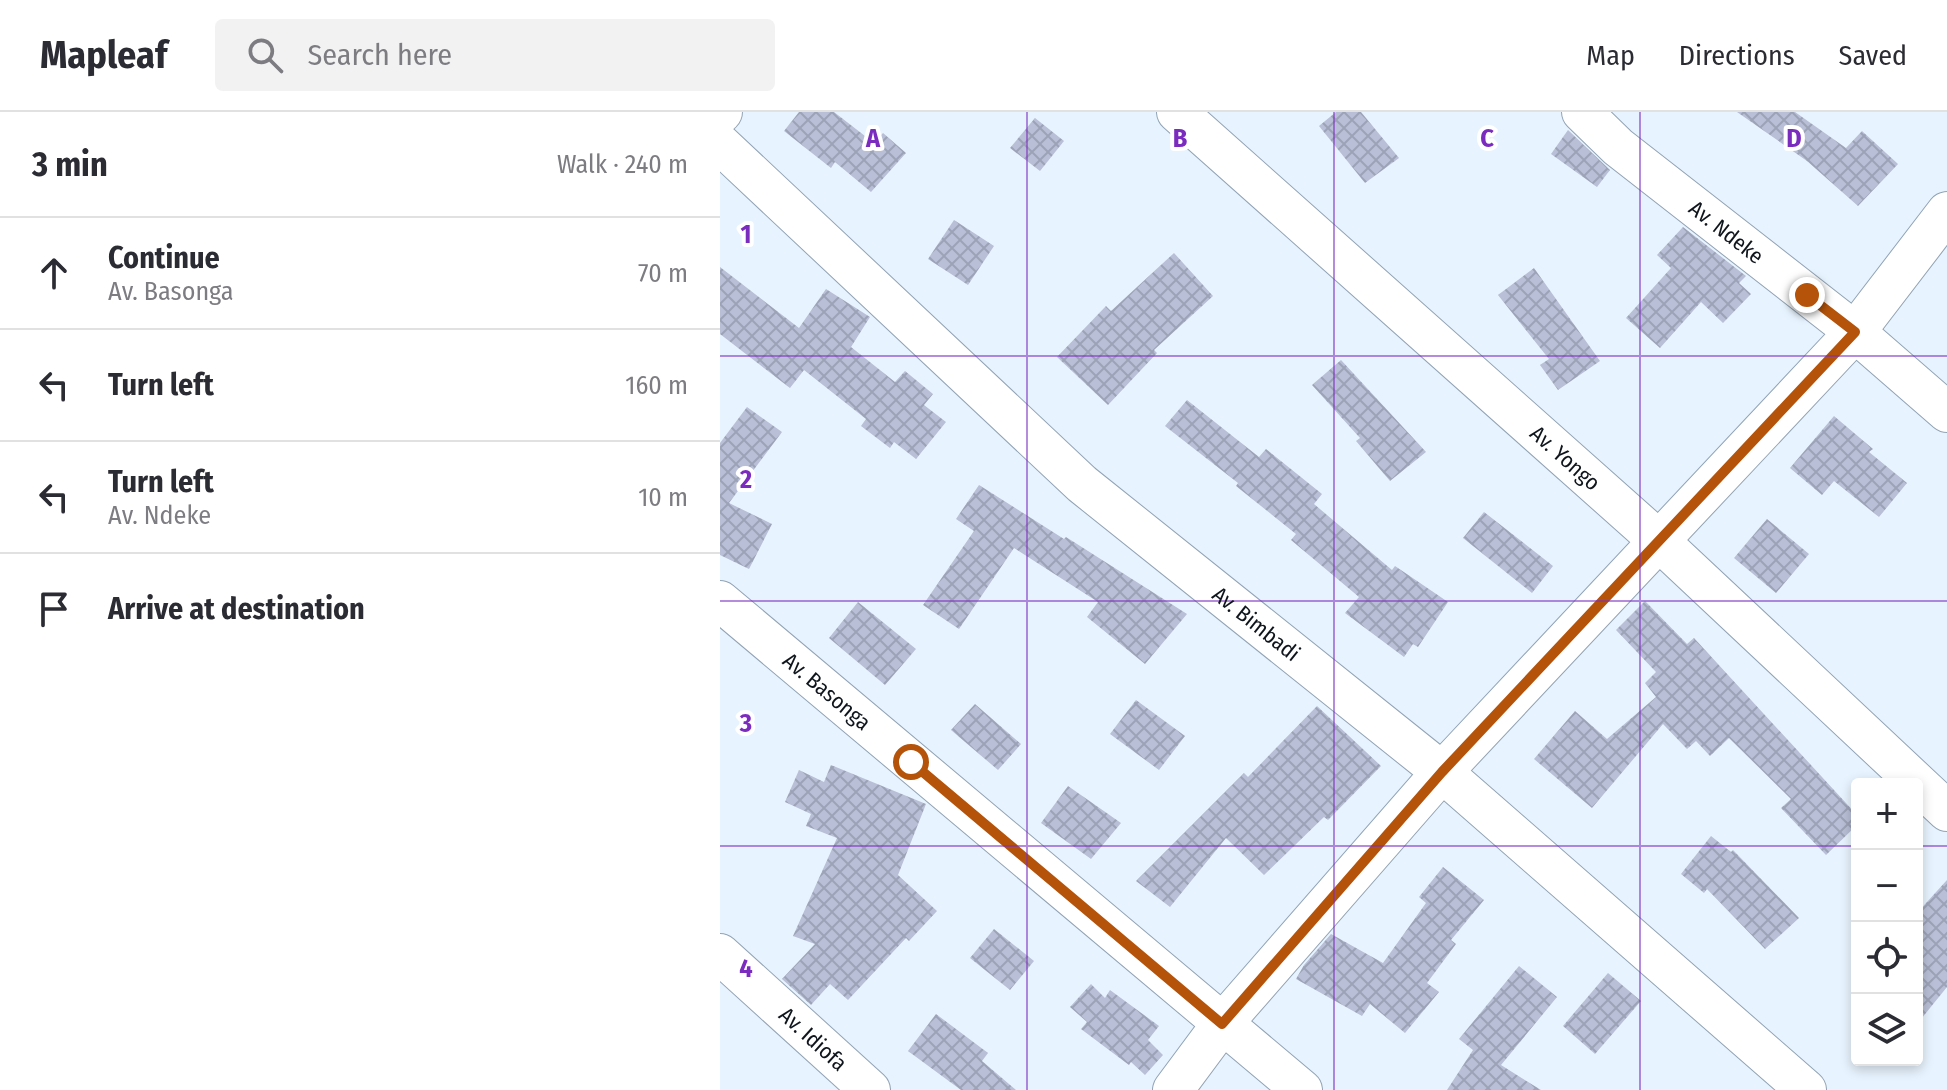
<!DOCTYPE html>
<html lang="en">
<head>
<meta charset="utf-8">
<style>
	:root { --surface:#fff; --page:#f2f2f3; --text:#2b2b33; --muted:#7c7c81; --line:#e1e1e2 }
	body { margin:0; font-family:"Fira Sans Condensed",sans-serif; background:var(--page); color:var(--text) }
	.controls { position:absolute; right:24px; bottom:24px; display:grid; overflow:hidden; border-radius:8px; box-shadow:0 4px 12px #0003 }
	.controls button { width:72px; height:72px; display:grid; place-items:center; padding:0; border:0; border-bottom:2px solid var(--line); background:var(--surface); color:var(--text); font:40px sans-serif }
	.stop { position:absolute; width:24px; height:24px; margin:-18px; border:6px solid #b45309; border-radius:50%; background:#fff }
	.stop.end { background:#b45309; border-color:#fff; box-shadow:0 2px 8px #0008 }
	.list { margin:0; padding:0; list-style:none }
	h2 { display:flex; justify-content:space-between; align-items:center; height:104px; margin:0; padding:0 32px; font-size:34px }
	h2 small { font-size:26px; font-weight:400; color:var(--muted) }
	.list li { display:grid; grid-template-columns:52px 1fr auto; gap:24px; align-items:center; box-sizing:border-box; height:112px; padding:0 32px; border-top:2px solid var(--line) }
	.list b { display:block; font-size:30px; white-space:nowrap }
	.list p { margin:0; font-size:26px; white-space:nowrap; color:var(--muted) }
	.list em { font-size:26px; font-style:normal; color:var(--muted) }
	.icon { flex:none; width:44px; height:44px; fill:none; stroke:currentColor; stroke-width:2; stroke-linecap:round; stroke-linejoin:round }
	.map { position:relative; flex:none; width:1227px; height:978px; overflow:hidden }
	header { display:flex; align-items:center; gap:48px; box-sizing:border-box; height:112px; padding:0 40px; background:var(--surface); border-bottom:2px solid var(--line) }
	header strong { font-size:38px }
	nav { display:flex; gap:44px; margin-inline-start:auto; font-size:28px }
	.search { width:560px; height:72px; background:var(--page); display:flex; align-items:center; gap:20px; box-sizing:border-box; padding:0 28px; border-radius:8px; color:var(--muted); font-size:30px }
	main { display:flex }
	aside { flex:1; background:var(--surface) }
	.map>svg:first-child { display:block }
</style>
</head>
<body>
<header>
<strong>Mapleaf</strong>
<div class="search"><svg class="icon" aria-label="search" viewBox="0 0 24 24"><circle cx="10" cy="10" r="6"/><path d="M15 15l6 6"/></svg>Search here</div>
<nav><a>Map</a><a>Directions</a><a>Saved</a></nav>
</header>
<main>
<aside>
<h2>3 min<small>Walk · 240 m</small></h2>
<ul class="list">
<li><svg class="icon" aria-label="ahead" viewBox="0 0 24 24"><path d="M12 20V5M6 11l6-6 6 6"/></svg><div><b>Continue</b><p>Av. Basonga</p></div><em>70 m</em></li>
<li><svg class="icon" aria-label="left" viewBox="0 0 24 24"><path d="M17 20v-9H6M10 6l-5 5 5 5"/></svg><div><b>Turn left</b></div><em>160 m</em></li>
<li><svg class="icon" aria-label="left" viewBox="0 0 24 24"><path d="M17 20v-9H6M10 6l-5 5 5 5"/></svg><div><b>Turn left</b><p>Av. Ndeke</p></div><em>10 m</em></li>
<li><svg class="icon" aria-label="arrive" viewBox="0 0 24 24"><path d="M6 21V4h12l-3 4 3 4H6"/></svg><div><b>Arrive at destination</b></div></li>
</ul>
</aside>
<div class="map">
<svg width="1227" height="978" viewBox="0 0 1227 978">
	<defs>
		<pattern id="building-cross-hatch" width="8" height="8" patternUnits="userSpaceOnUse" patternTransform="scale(2)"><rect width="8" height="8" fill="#b8bfd6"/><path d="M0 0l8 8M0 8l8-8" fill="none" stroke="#9da3b7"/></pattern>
	</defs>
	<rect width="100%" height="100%" fill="#e7f3fe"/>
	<!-- building -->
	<g fill="url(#building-cross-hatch)">
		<path d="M79,0H114L154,31L163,21L186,41L151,80L115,50L111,56L64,19Z"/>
		<path d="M616,0H641L679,46L645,71L599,14Z"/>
		<path d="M1017,0H1075L1126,36L1142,19L1178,52L1138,94L1087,49Z"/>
		<path d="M315,6L344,29L320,59L290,36Z"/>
		<path d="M848,18L890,58L877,75L831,42Z"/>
		<path d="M234,108L274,134L248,173L208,147Z"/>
		<path d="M963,115L1026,164L1019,171L1031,182L1003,211L981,190L940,236L906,206L951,156L937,143Z"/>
		<path d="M454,141L493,184L434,238L437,241L388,293L337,245L386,194L391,199Z"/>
		<path d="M0,155L79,216L106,177L150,205L131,235L175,270L185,259L213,282L204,293L226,310L196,347L174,330L170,336L141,314L146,307L84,258L70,276L0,222Z"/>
		<path d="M814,156L880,249L838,278L820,253L829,247L778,183Z"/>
		<path d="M621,248L706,340L670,369L636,329L640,326L592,273Z"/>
		<path d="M467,288L539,345L546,337L602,382L594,392L672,458L675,454L728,490L698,535L693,532L684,545L625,501L639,485L571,428L576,422L516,374L518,371L445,314Z"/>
		<path d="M27,295L62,320L9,391L52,412L29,457L0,443V331Z"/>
		<path d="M1114,304L1153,337L1149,340L1187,371L1159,405L1114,369L1102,383L1070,356Z"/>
		<path d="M259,373L344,427L346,425L467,502L425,552L367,505L378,490L294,436L239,517L203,493L254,419L236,407Z"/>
		<path d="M764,400L833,454L812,481L743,426Z"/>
		<path d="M1047,407L1089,442L1056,481L1014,446Z"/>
		<path d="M925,489L967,532L974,526L1137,703V713L1106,743L1061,696L1071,687L1009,626L990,644L976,629L967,637L943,612L872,696L814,647L855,599L887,627L936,585L925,571L936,560L896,518Z"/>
		<path d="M138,490L196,537L165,573L109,526Z"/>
		<path d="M416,588L465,624L439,658L390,622Z"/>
		<path d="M255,592L301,632L278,658L231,618Z"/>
		<path d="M597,594L661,654L608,708L604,705L544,763L506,726L450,795L416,769L524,661L528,665Z"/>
		<path d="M111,653L206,692L178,763L217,799L189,829L186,826L128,888L110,872L91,893L62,867L95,832L73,824L117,726L86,714L91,702L65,690L79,658L104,670Z"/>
		<path d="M348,674L401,711L371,747L321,711Z"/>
		<path d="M991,724L1011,740L1013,738L1079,806L1045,837L987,777L984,781L961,762Z"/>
		<path d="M723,755L764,788L731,828L736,832L707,871L719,880L685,921L650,892L642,904L576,867L584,853L611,822L663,851L706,791L699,785Z"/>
		<path d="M1227,768V875L1197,912V801Z"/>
		<path d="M274,817L314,849L290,878L250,846Z"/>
		<path d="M799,854L837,885L781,953L821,978H727L753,938L739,927Z"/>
		<path d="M888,861L921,889L875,942L843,914Z"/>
		<path d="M371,872L385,886L390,878L439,914L428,928L443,943L425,963L411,950L409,953L361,917L367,910L350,895Z"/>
		<path d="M216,902L268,941L262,949L296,978H241L188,939Z"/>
	</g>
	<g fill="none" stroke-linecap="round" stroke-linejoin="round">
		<defs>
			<g id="street">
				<path id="s1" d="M457,0L938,428L1227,699"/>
				<path id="s2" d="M862,0L898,35L1135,220L1227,300"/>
				<path d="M0,2L2,0"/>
				<path id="s3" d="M0,32L362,372L722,660L1086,978"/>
				<path id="s4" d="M0,489L582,978"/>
				<path id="s5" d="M0,842L150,978"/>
				<path d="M453,978L502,912L722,660L1135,220L1227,100"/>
			</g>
		</defs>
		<!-- street casing -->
		<use href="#street" stroke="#91a3b5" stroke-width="42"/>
		<!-- street -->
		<use href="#street" stroke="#fff" stroke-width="40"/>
	</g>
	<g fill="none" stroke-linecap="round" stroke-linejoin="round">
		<!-- route -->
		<path stroke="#b45309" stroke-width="10" d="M191,650L502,912L722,660L1135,220L1087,183"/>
	</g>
	<!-- grid -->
	<path fill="none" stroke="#7b2cbf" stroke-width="2" stroke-opacity="0.55" d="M307,0V978M614,0V978M920,0V978M0,244H1227M0,489H1227M0,734H1137M1197,734H1227"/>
	<g text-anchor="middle" stroke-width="8" stroke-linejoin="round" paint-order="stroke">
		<!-- street labels -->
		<g font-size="22" fill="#0f151c" stroke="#fff">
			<text dy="8" stroke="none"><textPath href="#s2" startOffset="188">Av. Ndeke</textPath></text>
			<text dy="8" stroke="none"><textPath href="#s1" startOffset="520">Av. Yongo</textPath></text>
			<text dy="8" stroke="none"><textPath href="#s3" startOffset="720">Av. Bimbadi</textPath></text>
			<text dy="8" stroke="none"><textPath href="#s4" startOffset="140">Av. Basonga</textPath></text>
			<text dy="8" stroke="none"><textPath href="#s5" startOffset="126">Av. Idiofa</textPath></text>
		</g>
	</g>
	<g font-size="26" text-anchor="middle" font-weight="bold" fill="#7b2cbf" stroke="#fff" stroke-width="8" stroke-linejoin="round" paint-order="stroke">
		<text x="153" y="35">A</text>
		<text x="460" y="35">B</text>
		<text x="767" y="35">C</text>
		<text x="1074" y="35">D</text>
		<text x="26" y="131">1</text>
		<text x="26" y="376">2</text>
		<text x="26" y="620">3</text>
		<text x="26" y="865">4</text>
	</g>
</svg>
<div class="controls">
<button>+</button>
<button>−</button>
<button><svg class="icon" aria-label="locate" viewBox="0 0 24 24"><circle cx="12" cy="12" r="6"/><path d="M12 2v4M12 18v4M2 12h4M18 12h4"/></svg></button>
<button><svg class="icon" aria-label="layers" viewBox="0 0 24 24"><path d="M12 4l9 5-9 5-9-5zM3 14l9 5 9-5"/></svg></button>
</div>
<div class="stop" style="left:191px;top:650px"></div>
<div class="stop end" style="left:1087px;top:183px"></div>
</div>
</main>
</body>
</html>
